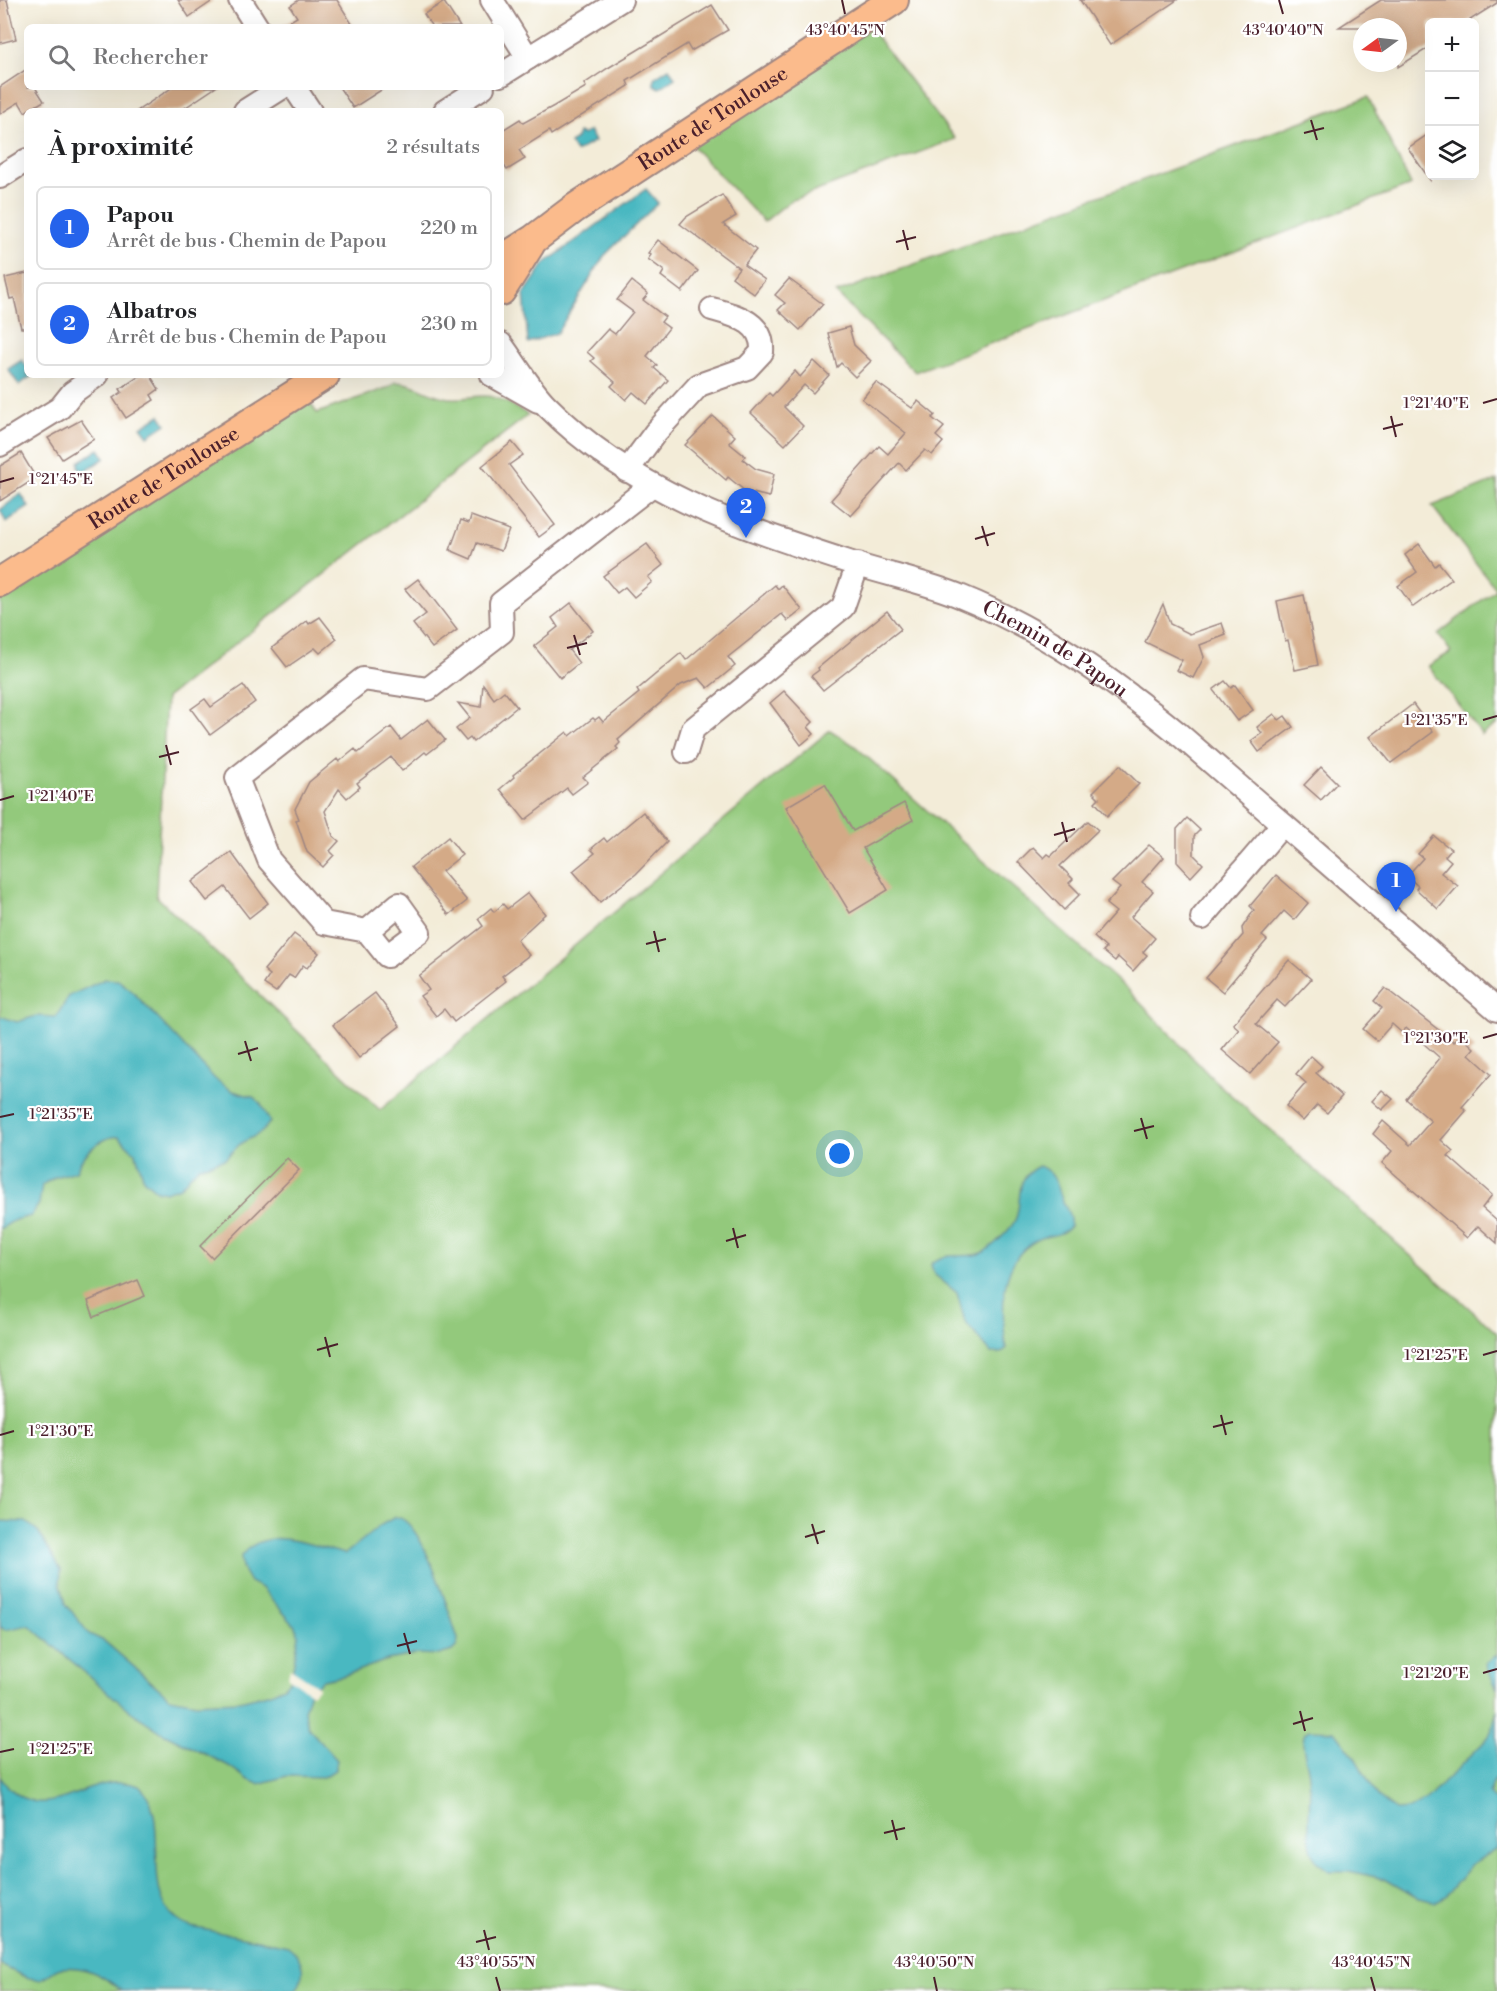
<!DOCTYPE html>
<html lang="fr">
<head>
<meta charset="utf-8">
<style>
	:root { --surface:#fff; --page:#f6f6f6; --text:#202124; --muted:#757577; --line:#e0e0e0; --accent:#2563eb }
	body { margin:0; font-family:"Libre Bodoni",serif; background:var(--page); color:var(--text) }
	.controls { position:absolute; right:18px; top:18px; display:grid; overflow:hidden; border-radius:9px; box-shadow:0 6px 24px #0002 }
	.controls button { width:54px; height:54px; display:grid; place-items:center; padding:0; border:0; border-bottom:2px solid var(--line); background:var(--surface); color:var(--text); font:30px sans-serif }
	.compass { position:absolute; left:1353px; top:18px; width:54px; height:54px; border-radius:50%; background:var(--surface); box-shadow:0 6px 24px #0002; rotate:255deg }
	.you { position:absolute; left:840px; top:1154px; width:21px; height:21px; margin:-15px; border:4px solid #fff; border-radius:50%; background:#1a73e8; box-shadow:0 0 0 9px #1a73e833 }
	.badge { display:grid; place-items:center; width:39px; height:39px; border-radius:50%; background:var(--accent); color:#fff; font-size:20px; font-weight:700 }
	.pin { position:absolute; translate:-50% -50px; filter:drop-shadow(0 2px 3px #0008) }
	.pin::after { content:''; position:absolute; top:32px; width:21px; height:18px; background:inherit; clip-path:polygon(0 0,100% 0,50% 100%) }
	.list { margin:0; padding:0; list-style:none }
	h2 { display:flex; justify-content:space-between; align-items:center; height:78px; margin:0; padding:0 24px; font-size:26px }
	h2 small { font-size:20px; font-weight:400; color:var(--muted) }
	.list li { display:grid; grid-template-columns:39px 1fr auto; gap:18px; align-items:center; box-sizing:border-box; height:84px; margin:0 12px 12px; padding:0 12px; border:2px solid var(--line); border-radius:9px }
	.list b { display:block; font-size:22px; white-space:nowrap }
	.list p { margin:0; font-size:20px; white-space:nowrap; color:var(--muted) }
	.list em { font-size:20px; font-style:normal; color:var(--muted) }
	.icon { flex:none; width:33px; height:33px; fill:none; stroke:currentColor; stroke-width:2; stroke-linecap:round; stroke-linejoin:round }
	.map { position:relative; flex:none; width:1497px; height:1991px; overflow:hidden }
	.search { position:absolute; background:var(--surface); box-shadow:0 6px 24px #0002; left:24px; top:24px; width:480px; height:66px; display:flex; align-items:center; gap:15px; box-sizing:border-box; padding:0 21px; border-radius:9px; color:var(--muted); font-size:22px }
	.panel { position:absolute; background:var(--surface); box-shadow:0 6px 24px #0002; left:24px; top:108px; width:480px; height:270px; border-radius:9px }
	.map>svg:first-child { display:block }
</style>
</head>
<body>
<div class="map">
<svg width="1497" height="1991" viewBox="0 0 1497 1991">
	<rect width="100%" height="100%" fill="#fff"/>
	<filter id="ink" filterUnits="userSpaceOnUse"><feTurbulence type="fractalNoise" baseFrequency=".0167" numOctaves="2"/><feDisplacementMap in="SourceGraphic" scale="12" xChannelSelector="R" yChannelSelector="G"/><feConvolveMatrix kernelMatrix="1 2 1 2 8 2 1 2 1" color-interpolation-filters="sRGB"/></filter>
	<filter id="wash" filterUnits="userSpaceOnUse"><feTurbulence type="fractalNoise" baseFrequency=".008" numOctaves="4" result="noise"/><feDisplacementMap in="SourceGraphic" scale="24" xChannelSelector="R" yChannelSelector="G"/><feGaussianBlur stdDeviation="1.35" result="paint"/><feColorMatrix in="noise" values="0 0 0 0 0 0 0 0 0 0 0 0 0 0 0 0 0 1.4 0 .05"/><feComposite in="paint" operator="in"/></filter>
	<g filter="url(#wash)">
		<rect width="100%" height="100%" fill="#f3ecd8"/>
		<!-- green -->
		<g fill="#93c97c" stroke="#6e7454" stroke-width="1.5">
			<path d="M870,28L955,139L790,201L764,222L691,145Z"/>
			<path d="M1368,97L1411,185L915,372L836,293Z"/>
			<path d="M395,382C414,382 426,393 444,397C458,401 472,395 486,396C501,397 515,407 528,415L166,698L156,896L380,1110L830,730L855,746L1129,991L1213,1079L1497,1333V1991H0V594L284,409L311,404L317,413L389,387Z"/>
			<path d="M1497,480V724L1482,735L1428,666L1451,652L1438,634L1496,589L1432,506Z"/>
		</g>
		<!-- water -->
		<g fill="#49b8c1" stroke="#4a6c76" stroke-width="1.5">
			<path d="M669,68L675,78L660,88L654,85V78Z"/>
			<path d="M589,131L595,141L576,152L570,143L576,139L578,133L583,135Z"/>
			<path d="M646,189L658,203L604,256L557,333L528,343L524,294L545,263Z"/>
			<path d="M22,360L27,367V375H33L19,385L8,369Z"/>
			<path d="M160,415L166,424L148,436L141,427Z"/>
			<path d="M99,449L105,458L85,471L79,469V462Z"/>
			<path d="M21,494L29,507L6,522L0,510Z"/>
			<path d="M105,979L118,980L132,991L215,1079L233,1091L253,1097L260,1103L270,1122L262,1132L240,1144L225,1159L198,1167L180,1187L165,1192L156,1190L144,1180L136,1154L119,1137C101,1134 81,1157 76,1171L55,1177L42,1185L39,1204L31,1216L15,1220L0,1229V1016L17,1022L36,1016L56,1017L69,996Z"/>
			<path d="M1039,1166C1057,1173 1057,1187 1064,1204C1068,1212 1071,1216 1070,1226C1062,1237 1048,1234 1037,1240C997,1261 1002,1311 1006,1349L1001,1353H991L965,1322L957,1293L934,1274L931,1265C943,1249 969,1261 984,1252C994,1245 1012,1229 1016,1218C1023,1198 1013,1178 1039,1166Z"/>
			<path d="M395,1517C422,1516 450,1616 458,1639L457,1646L452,1651L439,1655L419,1654L387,1660L343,1676L323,1680L310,1691L304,1711L309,1729L337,1760L335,1770L324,1777L287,1776L258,1784L247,1779L229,1766L163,1733L130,1711L29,1625L5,1630L0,1627V1521L26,1522L38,1531L61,1570L60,1582L66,1604L89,1634L104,1641L170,1698L196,1703L240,1701L271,1693L284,1687L291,1679L299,1635L294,1625L262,1588L250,1582L242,1568L241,1556C267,1523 311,1546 345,1554L381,1525Z"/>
			<path d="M1497,1655V1689L1486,1666L1487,1662Z"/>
			<path d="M1497,1709V1772L1489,1795L1497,1803V1849L1473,1863L1446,1896L1435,1902L1416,1897L1385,1879L1348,1871H1329L1316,1861C1302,1835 1314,1798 1308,1769C1306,1758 1300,1743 1305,1733L1309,1730L1335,1731L1354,1756L1378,1797L1396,1810L1409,1809L1426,1800L1486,1740L1492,1732Z"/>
			<path d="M0,1777C46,1838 85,1767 139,1786C177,1819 131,1906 191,1927L288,1946C304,1958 307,1975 295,1991H122C104,1976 86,1965 61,1968C54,1969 48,1977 40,1979C28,1981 11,1969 0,1965Z"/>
		</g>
		<!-- pier -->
		<path fill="#f3ecd8" d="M290,1668L319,1687L312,1694L288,1677Z"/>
		<g id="blocks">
			<!-- building -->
			<g fill="#d4aa87">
				<path d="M0,0H7L16,39L0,43Z"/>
				<path d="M178,0H214L189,17Z"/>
				<path d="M299,0H337L354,27H280L297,17L290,6Z"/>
				<path d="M1080,0H1177L1110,45Z"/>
				<path d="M1381,0H1497V3L1467,22H1430V47L1398,67V27H1339Z"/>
				<path d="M444,2L460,27H432L424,14Z"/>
				<path d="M712,5L728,30L691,51L687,44L627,81L629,86L551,135L549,131L519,150L525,159L507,170L501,161V131L520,119L523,123L554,106L586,87L584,84L608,68Z"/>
				<path d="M27,69V87H35L44,101L25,112L19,102L0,114V87Z"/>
				<path d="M173,87H216L180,111H137Z"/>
				<path d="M339,87H386L353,108Z"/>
				<path d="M1430,133V180L1408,148Z"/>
				<path d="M722,195L736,216L723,224L756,250L744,265L765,280L754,294L732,277L739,268L680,224L686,217Z"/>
				<path d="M658,240L698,271L682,292L661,276L664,271L648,259L651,255L648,253Z"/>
				<path d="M27,273V328H21L14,298L10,299L5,278Z"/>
				<path d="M789,279L823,304L800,330L778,310L785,303L775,295Z"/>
				<path d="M632,281L648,294L643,300L665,317L661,322L669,328L647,356L657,365L654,368L668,380L647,404L633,392L626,400L611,386L615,382L591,361L594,358L587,352L608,329L615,334L633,312L617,300Z"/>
				<path d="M849,327L854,345L871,361L855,377L841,363L837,367L828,333Z"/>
				<path d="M814,361L829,375L813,393L804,385L784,407L803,426L785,445L751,413L769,393L772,396L795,371L800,377Z"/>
				<path d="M141,375H150L159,389L151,395L154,400L126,418L113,398L122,392L120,389Z"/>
				<path d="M876,382L912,408L918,401L935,415L932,418L944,427L936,436L943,442L932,455L925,450L906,470L899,463L851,516L831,500L879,446L888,454L906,433L862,399Z"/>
				<path d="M713,416L735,436L729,443L745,456L743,459L756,469L774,474L769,497L745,491L728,477L726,480L685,445Z"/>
				<path d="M81,420L94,439L62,459L48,438Z"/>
				<path d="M512,442L523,455L509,465L555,525L539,537L482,466Z"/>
				<path d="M21,453L36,478L0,501V466Z"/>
				<path d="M471,516L509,530L501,551L477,543L471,559L450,550L461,520L469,523Z"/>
				<path d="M647,544L663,565L648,577L652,582L634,597L625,587L617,593L603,576Z"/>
				<path d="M1419,544L1435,566L1439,563L1452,579L1413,607L1398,586L1417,572L1405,555Z"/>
				<path d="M418,579L457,630L432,648L413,624L426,614L405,589Z"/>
				<path d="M775,585L778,589L782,585L802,610L788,621L782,614L728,657L735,666L708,688L699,678L681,685L618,740L620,743L616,747L618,749L583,777L588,782L572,794L567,788L525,820L500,789L514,777L513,775L567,732L570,736L593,718L595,720L599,717L603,722L639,693L637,690L681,653L686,660Z"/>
				<path d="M1304,595L1318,665L1295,670L1288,640L1285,641L1277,601Z"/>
				<path d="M571,603L593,631L569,650L579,663L560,678L534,646L558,627L552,618Z"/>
				<path d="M1163,604L1170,624L1190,634L1222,623L1226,635L1200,645L1204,657L1193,678L1176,670L1182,660L1145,642Z"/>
				<path d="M887,611L901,629L823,690L811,676L819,670L818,668Z"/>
				<path d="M320,617L337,639L320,653L315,648L287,667L272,648L307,621L309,624Z"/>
				<path d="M1225,681L1231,688L1235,685L1253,710L1237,721L1213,690Z"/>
				<path d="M483,684L494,699L504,691L517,707L473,742L470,738L466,741L456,729L470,718L458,703L481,707Z"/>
				<path d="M243,685L255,702L210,735L191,709L205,699L211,707Z"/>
				<path d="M784,691L813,722L808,727L814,734L801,745L770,703Z"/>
				<path d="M1413,704L1433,732L1391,763L1370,737Z"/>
				<path d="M1274,714L1279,720L1285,716L1293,727L1259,752L1251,741L1262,733L1257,727Z"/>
				<path d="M428,719L445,740L427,754L425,752L402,771L391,757L357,783L360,787L347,798L339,789L325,811L333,836L339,841L330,851L334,855L323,867L307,852L296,820L299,819L295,809L309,782L337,759L339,762L355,749L358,753L391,727L401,740Z"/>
				<path d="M1120,765L1139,784L1107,816L1095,802L1099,798L1093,792Z"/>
				<path d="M1321,767L1337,783L1321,800L1304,785Z"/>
				<path d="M825,784L853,831L904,803L913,820L863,848L888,890L850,913L786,807Z"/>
				<path d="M643,812L667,842L636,874L600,902L573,871L595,853L591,849L604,838L607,842Z"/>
				<path d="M1187,818L1200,830L1194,836V855L1203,864L1191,877L1177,862V829Z"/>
				<path d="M1088,821L1098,830L1060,866L1073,879L1069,883L1080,894L1064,910L1018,862L1033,847L1044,858L1048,854L1051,856Z"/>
				<path d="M1434,836L1451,849L1445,856L1451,861L1441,873L1458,886L1438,909L1416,889L1418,886L1407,876L1423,858L1418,854Z"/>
				<path d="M448,837L462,855L442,871L467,901L449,915L411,867Z"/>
				<path d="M1149,845L1164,857L1142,882L1153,891L1131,917L1155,938L1143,952L1147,955L1133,971L1118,957L1115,961L1103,951L1106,948L1094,937L1116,912L1106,904L1120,888L1112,882Z"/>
				<path d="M231,852L268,903L249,918L225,887L207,901L192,882Z"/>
				<path d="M1276,875L1308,903L1294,920L1284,911L1262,936L1267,940L1223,992L1206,978L1243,935L1242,928L1254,910L1250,906Z"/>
				<path d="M528,893L545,914L517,940L529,955L502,976L506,981L454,1022L444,1009L436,1016L420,996L429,990L419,976L483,926L478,919L491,908L494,912L503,904L507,909Z"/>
				<path d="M294,934L319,953L307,968L303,965L294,978L289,975L276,992L264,984L270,975L264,970Z"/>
				<path d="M1289,960L1311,979L1285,1007L1277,1000L1256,1024L1278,1042L1250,1074L1222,1050L1239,1029L1233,1024Z"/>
				<path d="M1385,988L1454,1042L1460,1035L1474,1048L1469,1054L1491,1074L1462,1107L1466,1111L1441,1140L1453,1151L1448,1156L1492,1195L1482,1208L1497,1221V1243L1478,1226L1467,1238L1382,1163L1392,1151L1373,1134L1383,1121L1410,1145L1431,1121L1406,1099L1440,1058L1406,1028L1402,1033L1392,1024L1377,1041L1363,1029L1382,1008L1374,1001Z"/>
				<path d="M375,993L400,1026L359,1058L333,1025Z"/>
				<path d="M1311,1056L1322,1066L1316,1073L1342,1096L1327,1113L1317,1105L1303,1121L1286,1106L1306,1083L1296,1074Z"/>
				<path d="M1382,1090L1393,1099L1382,1110L1372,1101Z"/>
				<path d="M287,1158L299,1170L212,1258L200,1246Z"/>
				<path d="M138,1280L145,1296L94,1317L88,1301Z"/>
			</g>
		</g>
	</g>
	<g filter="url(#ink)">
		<use href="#blocks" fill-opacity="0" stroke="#9e8682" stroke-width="1.5"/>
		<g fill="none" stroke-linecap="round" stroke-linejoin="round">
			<defs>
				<g id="minor">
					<path d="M240,0L257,27"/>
					<path d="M492,0L528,58"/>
					<path d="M501,75L621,0"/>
					<path d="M294,87L310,111"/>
					<path d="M245,111L283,87"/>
					<path d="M445,111L483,87"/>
					<path d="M0,177L27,160"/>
					<path id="s1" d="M501,344C516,364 529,388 547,406C634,494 744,528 858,565C893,576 929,583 962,597C1043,630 1113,680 1180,735L1497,1010"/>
					<path d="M492,375L538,401"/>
					<path d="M0,445L60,408L72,393L97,375"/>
					<path d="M627,471L655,433L699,385L747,368L762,352C764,322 737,316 712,309"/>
					<path d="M686,752L693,729L843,607L858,564"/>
					<path d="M1202,918L1282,825"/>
					<path d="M367,931L399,904L419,932L387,956L367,931L324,923L269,860L237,778L363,679L428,689L502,632L501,603L651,486"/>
				</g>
				<g id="major">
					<path id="s2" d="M501,260L534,239L575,208L894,0"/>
					<path d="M501,291L530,245"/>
					<path id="s3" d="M0,582L325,375"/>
				</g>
			</defs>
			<!-- minor casing -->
			<use href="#minor" stroke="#9e8682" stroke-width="26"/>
			<!-- major casing -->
			<use href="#major" stroke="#9e8682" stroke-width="32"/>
			<!-- minor -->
			<use href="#minor" stroke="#fff" stroke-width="22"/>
			<!-- major -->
			<use href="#major" stroke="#fbbb8c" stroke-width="28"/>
		</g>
	</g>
	<!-- ticks -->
	<path fill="none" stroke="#4a1f2b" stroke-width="2" d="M842,0L845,14M1279,0L1283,14M1311,120L1317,140M1304,133L1324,128M903,230L908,250M896,242L916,237M1483,403L1497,399M1391,416L1396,437M1383,429L1403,424M0,482L14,478M982,526L988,546M975,539L995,533M574,635L580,655M567,648L587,643M1483,720L1497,716M166,745L171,765M159,757L179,752M0,800L14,796M1062,822L1067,842M1054,835L1075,829M654,931L659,952M646,944L666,939M1483,1038L1497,1034M245,1041L251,1061M238,1054L258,1048M0,1117L14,1114M1141,1118L1147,1139M1134,1131L1154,1126M733,1228L738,1248M726,1241L746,1235M325,1337L330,1357M317,1350L338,1344M1483,1355L1497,1351M1221,1415L1226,1435M1213,1427L1233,1422M0,1435L14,1431M812,1524L818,1544M805,1537L825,1531M404,1633L410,1654M397,1646L417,1641M1483,1673L1497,1669M1300,1711L1305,1731M1293,1724L1313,1718M0,1752L14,1749M892,1820L897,1840M884,1833L905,1828M484,1930L489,1950M476,1942L496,1937M496,1977L500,1991M934,1977L937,1991M1371,1977L1375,1991"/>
	<g text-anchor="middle" stroke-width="4.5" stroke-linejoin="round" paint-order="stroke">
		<!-- street labels -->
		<g font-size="21" fill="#4a1f2b" stroke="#fff">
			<text dy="7" stroke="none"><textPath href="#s2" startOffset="255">Route de Toulouse</textPath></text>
			<text dy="7" stroke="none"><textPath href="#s3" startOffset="194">Route de Toulouse</textPath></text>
			<text dy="7" stroke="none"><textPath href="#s1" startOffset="646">Chemin de Papou</textPath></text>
		</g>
	</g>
	<g font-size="15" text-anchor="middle" fill="#4a1f2b" stroke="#fff" stroke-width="4.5" stroke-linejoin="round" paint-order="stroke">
		<text x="845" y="35">43°40'45"N</text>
		<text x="1283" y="35">43°40'40"N</text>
		<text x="1436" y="408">1°21'40"E</text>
		<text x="61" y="484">1°21'45"E</text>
		<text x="1436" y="725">1°21'35"E</text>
		<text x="61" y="801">1°21'40"E</text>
		<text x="1436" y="1043">1°21'30"E</text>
		<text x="61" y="1119">1°21'35"E</text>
		<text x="1436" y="1360">1°21'25"E</text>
		<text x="61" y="1436">1°21'30"E</text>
		<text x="1436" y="1678">1°21'20"E</text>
		<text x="61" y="1754">1°21'25"E</text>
		<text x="496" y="1967">43°40'55"N</text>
		<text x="934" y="1967">43°40'50"N</text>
		<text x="1371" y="1967">43°40'45"N</text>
	</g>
</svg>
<div class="controls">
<button>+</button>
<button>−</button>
<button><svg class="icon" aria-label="layers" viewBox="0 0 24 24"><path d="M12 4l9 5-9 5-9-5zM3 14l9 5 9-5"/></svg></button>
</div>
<svg class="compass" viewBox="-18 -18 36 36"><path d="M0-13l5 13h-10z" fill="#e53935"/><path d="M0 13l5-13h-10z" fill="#757577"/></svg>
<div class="you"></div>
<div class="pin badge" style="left:1396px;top:912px">1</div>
<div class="pin badge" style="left:746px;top:538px">2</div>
<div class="search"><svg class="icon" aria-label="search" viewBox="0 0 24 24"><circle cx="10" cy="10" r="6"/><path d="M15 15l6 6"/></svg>Rechercher</div>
<section class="panel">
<h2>À proximité<small>2 résultats</small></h2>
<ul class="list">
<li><span class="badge">1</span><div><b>Papou</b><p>Arrêt de bus · Chemin de Papou</p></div><em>220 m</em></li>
<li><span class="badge">2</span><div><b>Albatros</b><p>Arrêt de bus · Chemin de Papou</p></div><em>230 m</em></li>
</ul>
</section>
</div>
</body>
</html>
